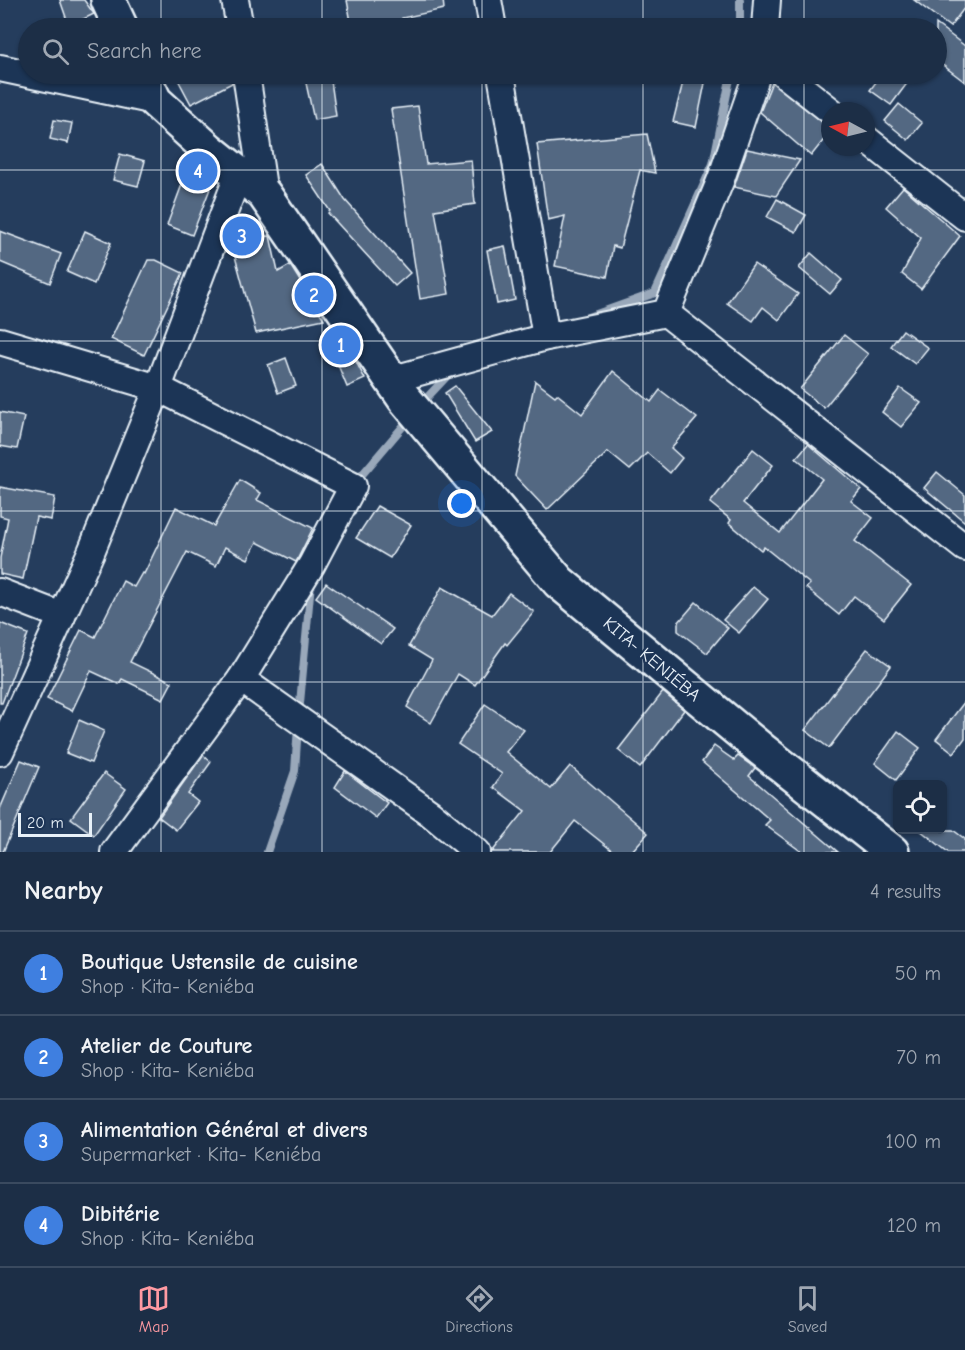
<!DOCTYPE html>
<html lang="en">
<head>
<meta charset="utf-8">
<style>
	:root { --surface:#1c2e46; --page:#293a51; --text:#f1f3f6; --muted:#a0a8b3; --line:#3a4a5f; --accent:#ff9aa2 }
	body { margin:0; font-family:"Comic Neue",sans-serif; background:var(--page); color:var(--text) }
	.controls { position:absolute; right:18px; bottom:18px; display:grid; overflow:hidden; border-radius:9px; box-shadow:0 2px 4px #0004 }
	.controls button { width:54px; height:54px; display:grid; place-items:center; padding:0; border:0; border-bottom:2px solid var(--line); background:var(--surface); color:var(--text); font:30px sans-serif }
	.compass { position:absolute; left:821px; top:102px; width:54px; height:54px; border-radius:50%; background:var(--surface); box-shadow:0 2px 4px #0004; rotate:277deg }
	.scale { position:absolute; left:18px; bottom:15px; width:74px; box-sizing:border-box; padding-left:6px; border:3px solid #e8f1f8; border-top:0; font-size:16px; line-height:21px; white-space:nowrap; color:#e8f1f8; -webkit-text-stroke:4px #1d3557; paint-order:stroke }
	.you { position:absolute; left:462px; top:504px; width:21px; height:21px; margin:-15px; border:4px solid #fff; border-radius:50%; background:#1a73e8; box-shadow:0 0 0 9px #1a73e833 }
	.badge { display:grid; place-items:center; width:39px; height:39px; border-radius:50%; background:var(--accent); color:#fff; font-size:20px; font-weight:700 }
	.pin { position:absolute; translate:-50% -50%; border:3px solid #fff; box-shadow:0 2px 6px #0006 }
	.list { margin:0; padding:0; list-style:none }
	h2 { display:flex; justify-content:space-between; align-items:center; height:78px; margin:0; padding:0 24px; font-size:26px }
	h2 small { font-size:20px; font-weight:400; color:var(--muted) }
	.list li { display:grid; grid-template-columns:39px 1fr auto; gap:18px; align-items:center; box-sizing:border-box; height:84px; padding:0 24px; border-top:2px solid var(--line) }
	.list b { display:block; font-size:22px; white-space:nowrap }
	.list p { margin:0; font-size:20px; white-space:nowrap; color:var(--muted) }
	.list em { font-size:20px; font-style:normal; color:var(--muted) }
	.icon { flex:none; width:33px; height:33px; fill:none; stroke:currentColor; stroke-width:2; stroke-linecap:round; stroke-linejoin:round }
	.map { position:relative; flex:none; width:965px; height:852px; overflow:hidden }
	.search { position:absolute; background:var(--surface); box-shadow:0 2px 4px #0004; left:18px; right:18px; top:18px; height:66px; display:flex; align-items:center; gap:15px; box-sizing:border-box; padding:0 21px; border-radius:33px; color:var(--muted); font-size:22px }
	.sheet { height:414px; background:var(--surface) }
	nav { display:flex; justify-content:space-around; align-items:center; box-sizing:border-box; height:84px; border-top:2px solid var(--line); background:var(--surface); font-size:16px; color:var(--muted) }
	nav a { display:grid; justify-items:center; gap:3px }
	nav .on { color:var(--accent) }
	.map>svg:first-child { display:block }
</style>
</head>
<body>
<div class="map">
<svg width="965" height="852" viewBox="0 0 965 852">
	<rect width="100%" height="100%" fill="#253d5d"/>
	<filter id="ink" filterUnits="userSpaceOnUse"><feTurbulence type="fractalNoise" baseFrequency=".0167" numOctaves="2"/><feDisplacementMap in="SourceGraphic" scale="12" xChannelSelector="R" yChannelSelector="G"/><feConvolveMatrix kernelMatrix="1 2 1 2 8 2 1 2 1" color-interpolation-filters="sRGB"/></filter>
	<g filter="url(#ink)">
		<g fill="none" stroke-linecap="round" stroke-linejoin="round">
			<!-- stream -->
			<g stroke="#99a8ba" stroke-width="8">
				<path d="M740,28V0"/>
				<path d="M588,317L655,293L713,164L731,74"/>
				<path d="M421,404L449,374"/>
				<path d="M355,483L410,418"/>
				<path d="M299,714L311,583"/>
				<path d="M267,852L295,771L298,726"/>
			</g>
		</g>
		<!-- building -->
		<g fill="#536782" stroke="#e8f1f8" stroke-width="1.5">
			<path d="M60,0H84L94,14L69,26Z"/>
			<path d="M347,0H443L444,9L402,18L404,28H352Z"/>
			<path d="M914,0H965V7L950,27Z"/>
			<path d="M936,24L965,46V82L936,60Z"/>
			<path d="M175,74H231L232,83L191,104Z"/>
			<path d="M304,74H330L336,116L314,120Z"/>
			<path d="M882,74H914L891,105L870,90Z"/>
			<path d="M684,78L705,83L696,127L673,122Z"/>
			<path d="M772,82L830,128V132L811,156L760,112Z"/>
			<path d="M899,104L922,123L908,140L885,121Z"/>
			<path d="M418,106L426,164L471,160L475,204L435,210L449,294L420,299L391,109Z"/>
			<path d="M54,120L72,123L68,143L50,139Z"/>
			<path d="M647,134L655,173L640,170L620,248L613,246L607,277L555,266L565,216L548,220L537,144Z"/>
			<path d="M747,149L800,160L776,196L734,187Z"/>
			<path d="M120,154L145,161L138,186L113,180Z"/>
			<path d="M322,164L345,200L410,273L395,286L328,213L330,211L306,175Z"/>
			<path d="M187,171L213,181L192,235L167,225Z"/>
			<path d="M903,187L960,236L921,289L902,274L921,238L886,207Z"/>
			<path d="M777,199L806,215L796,232L767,217Z"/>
			<path d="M0,231L61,254L50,283L0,262Z"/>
			<path d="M85,231L111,243L94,284L67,272Z"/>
			<path d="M270,236L278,272L290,265L324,319L256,333L230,238Z"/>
			<path d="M505,246L515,300L497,304L487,250Z"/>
			<path d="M811,253L842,280L830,294L799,268Z"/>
			<path d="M148,260H156L183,273L144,355L111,339Z"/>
			<path d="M754,264L798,294L779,320L763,307L753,321L727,303Z"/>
			<path d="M903,330L928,348L915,364L891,346Z"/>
			<path d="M844,335L868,354L824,408L800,389Z"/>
			<path d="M286,358L296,386L278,393L268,365Z"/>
			<path d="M354,358L365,379L347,387L338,365Z"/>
			<path d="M613,371L651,402L660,390L697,418L671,448L682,458L670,473L647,453L630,470L608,452L547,510L515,476L535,381L555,396L557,394L582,414Z"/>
			<path d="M455,386L492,432L475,442L445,393Z"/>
			<path d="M900,388L921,403L901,427L882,412Z"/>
			<path d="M0,412L24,417L17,449L0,446Z"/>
			<path d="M808,444L861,489L851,501L873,518L855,541L911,585L884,619L854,596L839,615L806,588L810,584L764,547L761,550L729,523L731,520L710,503L753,449L773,465L743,503L780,533L822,479L796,458Z"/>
			<path d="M937,472L965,495V522L924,488Z"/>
			<path d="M240,480L261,493L257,500L313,528L296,562L257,542L248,559L225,547L216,566L187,552L130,662L172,682L163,699L122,679L119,684L91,671L72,711L47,699L81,630L95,637L123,581L134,587L142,573L144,574L176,507L214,526Z"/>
			<path d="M0,487L55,497L51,520L36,517L23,579L0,574V558L8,518L0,516Z"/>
			<path d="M377,506L411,525L390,558L356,538Z"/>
			<path d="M326,583L393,629L381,644L316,597Z"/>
			<path d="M442,587L492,615L509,593L534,612L507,645L505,643L475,685L458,674L431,723L407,707L432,660L409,646Z"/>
			<path d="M753,587L768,599L739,633L723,620Z"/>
			<path d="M696,602L728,628L707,653L678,631V623Z"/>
			<path d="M0,623L28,634L2,703H0Z"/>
			<path d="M867,649L891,666L829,748L805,730Z"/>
			<path d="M663,692L684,710L640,768L618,750Z"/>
			<path d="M965,701V738L954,753L936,739Z"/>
			<path d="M485,704L524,730L506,752L551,789L570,766L648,833L631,852H614L575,821L550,852H492L525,811L493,787L502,774L458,744Z"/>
			<path d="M79,720L104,731L91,763L66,753Z"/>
			<path d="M898,731L920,748L896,780L875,763Z"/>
			<path d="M714,746L734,760L738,756L755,768L749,776L838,852H802L765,825L770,820L702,762Z"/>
			<path d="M203,755L211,762L188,794L198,802L176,830L159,817Z"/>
			<path d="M21,760L39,767L3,852H0V809Z"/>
			<path d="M345,771L387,803L376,818L335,787Z"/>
			<path d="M104,773L126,789L94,835L71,818Z"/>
			<path d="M920,830H953L965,839V852H948Z"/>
		</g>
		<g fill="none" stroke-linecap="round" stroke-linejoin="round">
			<defs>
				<g id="street">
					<path d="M235,0L240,28"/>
					<path d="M488,0L493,28"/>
					<path d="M765,28L767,0"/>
					<path d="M0,68L155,101"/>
					<path d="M246,74L264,194"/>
					<path d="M501,74L546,337"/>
					<path d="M784,74L831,111"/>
					<path d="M866,139L965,217"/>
					<path d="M666,313L965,548"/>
					<path d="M0,341L158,388L353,486L312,564L241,679L114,852"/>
					<path d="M390,380L546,337L666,313L721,179L757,74"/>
					<path d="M0,592L62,616"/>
					<path d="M241,679L430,813L477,852"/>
					<path d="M0,752L91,552L158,388L239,173"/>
				</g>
				<g id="primary">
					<path d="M108,0L121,28"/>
					<path d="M142,74L155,101L208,149L264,194L404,398L559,582L762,750L892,852"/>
				</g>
			</defs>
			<!-- street casing -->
			<use href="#street" stroke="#e8f1f8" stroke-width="30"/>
			<!-- primary casing -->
			<use href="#primary" stroke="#e8f1f8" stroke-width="38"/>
			<!-- street -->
			<use href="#street" stroke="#1d3557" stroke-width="26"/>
			<!-- primary -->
			<use href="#primary" stroke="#1d3557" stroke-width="33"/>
		</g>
	</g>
	<!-- grid -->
	<path fill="none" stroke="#e8f1f8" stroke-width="1.5" stroke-opacity="0.55" d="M161,0V28M322,0V28M482,0V28M643,0V28M804,0V28M161,74V852M322,74V852M482,74V852M643,74V852M804,74V852M0,170H965M0,341H965M0,511H965M0,682H965"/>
	<g text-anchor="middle" stroke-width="4.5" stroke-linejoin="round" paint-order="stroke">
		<!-- street labels -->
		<g font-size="18" fill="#e8f1f8" stroke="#1d3557">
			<text transform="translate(652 659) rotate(40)" y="6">KITA- KENIÉBA</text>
		</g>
	</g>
</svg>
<div class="controls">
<button><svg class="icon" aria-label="locate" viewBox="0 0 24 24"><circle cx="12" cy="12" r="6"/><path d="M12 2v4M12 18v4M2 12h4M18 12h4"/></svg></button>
</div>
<svg class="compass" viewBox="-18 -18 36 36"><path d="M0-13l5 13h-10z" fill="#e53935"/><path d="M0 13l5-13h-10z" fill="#a0a8b3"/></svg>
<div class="scale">20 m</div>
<div class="you"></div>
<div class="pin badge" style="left:341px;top:345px;background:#3f7fe0">1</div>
<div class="pin badge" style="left:314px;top:295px;background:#3f7fe0">2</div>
<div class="pin badge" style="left:242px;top:236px;background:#3f7fe0">3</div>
<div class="pin badge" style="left:198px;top:171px;background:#3f7fe0">4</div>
<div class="search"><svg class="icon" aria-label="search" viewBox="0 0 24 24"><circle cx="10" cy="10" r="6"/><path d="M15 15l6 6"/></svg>Search here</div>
</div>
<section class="sheet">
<h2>Nearby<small>4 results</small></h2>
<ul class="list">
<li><span class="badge" style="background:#3f7fe0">1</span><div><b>Boutique Ustensile de cuisine</b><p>Shop · Kita- Keniéba</p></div><em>50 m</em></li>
<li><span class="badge" style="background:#3f7fe0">2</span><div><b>Atelier de Couture</b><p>Shop · Kita- Keniéba</p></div><em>70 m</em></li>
<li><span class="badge" style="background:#3f7fe0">3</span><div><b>Alimentation Général et divers</b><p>Supermarket · Kita- Keniéba</p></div><em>100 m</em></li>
<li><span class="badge" style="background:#3f7fe0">4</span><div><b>Dibitérie</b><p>Shop · Kita- Keniéba</p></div><em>120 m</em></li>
</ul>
</section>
<nav>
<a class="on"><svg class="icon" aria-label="map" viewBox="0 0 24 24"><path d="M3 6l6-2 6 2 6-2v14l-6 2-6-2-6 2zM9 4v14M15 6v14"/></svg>Map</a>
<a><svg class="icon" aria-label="directions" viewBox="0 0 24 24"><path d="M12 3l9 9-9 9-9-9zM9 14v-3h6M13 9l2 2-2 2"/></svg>Directions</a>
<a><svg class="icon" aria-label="saved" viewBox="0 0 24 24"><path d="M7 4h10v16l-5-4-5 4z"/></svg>Saved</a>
</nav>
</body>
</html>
